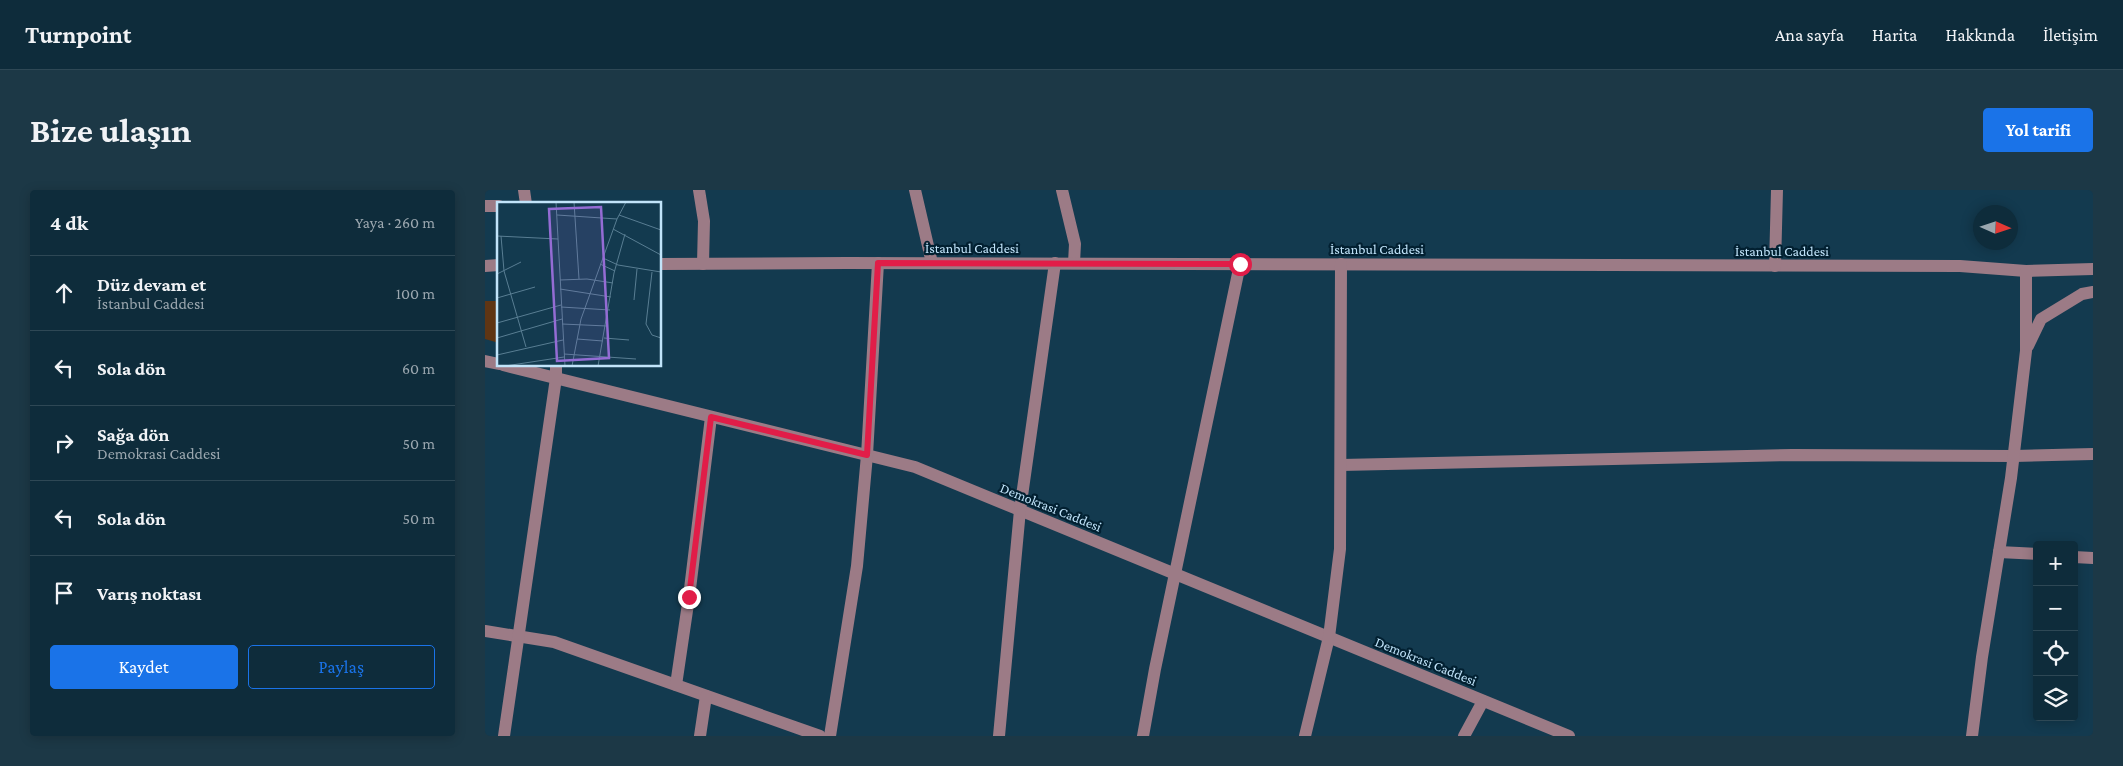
<!DOCTYPE html>
<html lang="tr">
<head>
<meta charset="utf-8">
<style>
	:root { --surface:#0e2c3b; --page:#1c3846; --text:#f1f3f6; --muted:#9ba7af; --line:#2e4855; --accent:#1a73e8 }
	body { margin:0; font-family:"Crimson Pro",serif; background:var(--page); color:var(--text) }
	.controls { position:absolute; right:15px; bottom:15px; display:grid; overflow:hidden; border-radius:5px; box-shadow:0 2px 12px #0003 }
	.controls button { width:45px; height:45px; display:grid; place-items:center; padding:0; border:0; border-bottom:1px solid var(--line); background:var(--surface); color:var(--text); font:25px sans-serif }
	.compass { position:absolute; left:1488px; top:15px; width:45px; height:45px; border-radius:50%; background:var(--surface); box-shadow:0 2px 12px #0003; rotate:93deg }
	.stop { position:absolute; width:15px; height:15px; margin:-11px; border:4px solid #e11d48; border-radius:50%; background:#fff }
	.stop.end { background:#e11d48; border-color:#fff; box-shadow:0 1px 5px #0008 }
	.list { margin:0; padding:0; list-style:none }
	h2 { display:flex; justify-content:space-between; align-items:center; height:65px; margin:0; padding:0 20px; font-size:21px }
	h2 small { font-size:16px; font-weight:400; color:var(--muted) }
	.list li { display:grid; grid-template-columns:32px 1fr auto; gap:15px; align-items:center; box-sizing:border-box; height:75px; padding:0 20px; border-top:1px solid var(--line) }
	.list b { display:block; font-size:19px; white-space:nowrap }
	.list p { margin:0; font-size:16px; white-space:nowrap; color:var(--muted) }
	.list em { font-size:16px; font-style:normal; color:var(--muted) }
	.actions { display:flex; gap:10px; padding:15px 20px }
	.actions a { flex:1; padding:11px 0; border:1px solid var(--accent); border-radius:5px; text-align:center; font-size:18px; color:var(--accent) }
	.actions .main { background:var(--accent); color:#fff }
	.icon { flex:none; width:28px; height:28px; fill:none; stroke:currentColor; stroke-width:2; stroke-linecap:round; stroke-linejoin:round }
	.map { position:relative; flex:none; width:1608px; height:546px; overflow:hidden; border-radius:5px }
	header { display:flex; align-items:center; gap:30px; box-sizing:border-box; height:70px; padding:0 25px; background:var(--surface); border-bottom:1px solid var(--line) }
	header strong { font-size:24px }
	nav { display:flex; gap:28px; margin-inline-start:auto; font-size:18px }
	.intro { display:flex; align-items:center; justify-content:space-between; box-sizing:border-box; height:120px; padding:0 30px }
	h1 { margin:0; font-size:35px }
	.button { padding:12px 22px; border-radius:5px; background:var(--accent); color:#fff; font-size:18px; font-weight:700 }
	main { display:flex; gap:30px; padding:0 30px }
	aside { flex:1; background:var(--surface); border-radius:5px; box-shadow:0 2px 12px #0003 }
	.map>svg:first-child { display:block }
</style>
</head>
<body>
<header>
<strong>Turnpoint</strong>
<nav><a>Ana sayfa</a><a>Harita</a><a>Hakkında</a><a>İletişim</a></nav>
</header>
<div class="intro"><h1>Bize ulaşın</h1><a class="button">Yol tarifi</a></div>
<main>
<aside>
<h2>4 dk<small>Yaya · 260 m</small></h2>
<ul class="list">
<li><svg class="icon" aria-label="ahead" viewBox="0 0 24 24"><path d="M12 20V5M6 11l6-6 6 6"/></svg><div><b>Düz devam et</b><p>İstanbul Caddesi</p></div><em>100 m</em></li>
<li><svg class="icon" aria-label="left" viewBox="0 0 24 24"><path d="M17 20v-9H6M10 6l-5 5 5 5"/></svg><div><b>Sola dön</b></div><em>60 m</em></li>
<li><svg class="icon" aria-label="right" viewBox="0 0 24 24"><path d="M7 20v-9h11M14 6l5 5-5 5"/></svg><div><b>Sağa dön</b><p>Demokrasi Caddesi</p></div><em>50 m</em></li>
<li><svg class="icon" aria-label="left" viewBox="0 0 24 24"><path d="M17 20v-9H6M10 6l-5 5 5 5"/></svg><div><b>Sola dön</b></div><em>50 m</em></li>
<li><svg class="icon" aria-label="arrive" viewBox="0 0 24 24"><path d="M6 21V4h12l-3 4 3 4H6"/></svg><div><b>Varış noktası</b></div></li>
</ul>
<div class="actions"><a class="main">Kaydet</a><a>Paylaş</a></div>
</aside>
<div class="map">
<svg width="1608" height="546" viewBox="0 0 1608 546">
	<rect width="100%" height="100%" fill="#133a4f"/>
	<!-- green -->
	<path fill="#5f3513" d="M0,111H14V153L0,149Z"/>
	<g fill="none" stroke-linecap="round" stroke-linejoin="round">
		<!-- minor -->
		<g stroke="#9c7b86" stroke-width="12">
			<path d="M39,0L41,14"/>
			<path d="M214,0L219,31L218,74"/>
			<path d="M430,0L447,73"/>
			<path d="M577,0L590,54L589,73"/>
			<path d="M0,16H14"/>
			<path d="M175,74L362,73L1475,76L1541,81L1608,79"/>
			<path d="M0,76L14,75"/>
			<path d="M1290,76L1292,0"/>
			<path d="M1543,156L1556,129L1597,104L1608,102"/>
			<path d="M0,171L14,174"/>
			<path d="M18,175L430,277L1084,546"/>
			<path d="M856,275L1307,265L1529,266L1608,264"/>
			<path d="M1514,362L1552,364"/>
			<path d="M1589,367L1608,368"/>
			<path d="M0,441L69,452L335,546"/>
			<path d="M191,495L204,407L226,227"/>
			<path d="M19,546L71,188V175"/>
			<path d="M215,546L221,506"/>
			<path d="M345,546L372,376L382,265L393,73"/>
			<path d="M514,546L535,320L570,73"/>
			<path d="M658,546L670,479L755,74"/>
			<path d="M820,546L844,447L855,359L856,74"/>
			<path d="M979,546L998,511"/>
			<path d="M1487,546L1497,467L1526,288L1541,161V81"/>
		</g>
	</g>
	<g fill="none" stroke-linecap="round" stroke-linejoin="round">
		<!-- route -->
		<path stroke="#e11d48" stroke-width="6" d="M204,407L226,227L382,265L393,73L755,74"/>
	</g>
	<g text-anchor="middle" stroke-width="4.5" stroke-linejoin="round" paint-order="stroke">
		<!-- street labels -->
		<g font-size="14" fill="#c1e4fa" stroke="#022031">
			<text x="487" y="63">İstanbul Caddesi</text>
			<text x="892" y="64">İstanbul Caddesi</text>
			<text x="1297" y="66">İstanbul Caddesi</text>
			<text transform="translate(566 317) rotate(22)" y="5">Demokrasi Caddesi</text>
			<text transform="translate(941 471) rotate(22)" y="5">Demokrasi Caddesi</text>
		</g>
	</g>
	<!-- overview -->
	<g transform="translate(12 12)">
		<rect width="164" height="164" fill="#133a4f"/>
		<path fill="none" stroke="#597e93" stroke-width="1" d="M59,0L68,164M77,0L82,77M60,13L120,17M122,13L164,28M116,27L164,53M0,34L61,37M4,34L7,69L29,145M106,56L121,63L164,70M103,62L118,69M155,70L149,122L155,133L164,136M0,72L24,60M63,78L90,77L116,81M63,87L114,95M0,96L38,85M137,98L140,67M64,105L113,108M0,121L64,103M65,122L110,124M0,136L65,117M107,136L132,138M80,137L106,139M67,152L139,157M0,153L66,138M8,164L67,155M75,164L84,117L120,17L129,0M101,164L117,71L128,32"/>
		<path fill="#946cd4" fill-opacity="0.15" stroke="#946cd4" stroke-width="2.5" d="M104,5L112,156L60,159L52,7Z"/>
		<rect width="164" height="164" fill="none" stroke="#c1e4fa" stroke-width="2.5"/>
	</g>
</svg>
<div class="controls">
<button>+</button>
<button>−</button>
<button><svg class="icon" aria-label="locate" viewBox="0 0 24 24"><circle cx="12" cy="12" r="6"/><path d="M12 2v4M12 18v4M2 12h4M18 12h4"/></svg></button>
<button><svg class="icon" aria-label="layers" viewBox="0 0 24 24"><path d="M12 4l9 5-9 5-9-5zM3 14l9 5 9-5"/></svg></button>
</div>
<svg class="compass" viewBox="-18 -18 36 36"><path d="M0-13l5 13h-10z" fill="#e53935"/><path d="M0 13l5-13h-10z" fill="#9ba7af"/></svg>
<div class="stop" style="left:755px;top:74px"></div>
<div class="stop end" style="left:204px;top:407px"></div>
</div>
</main>
</body>
</html>
